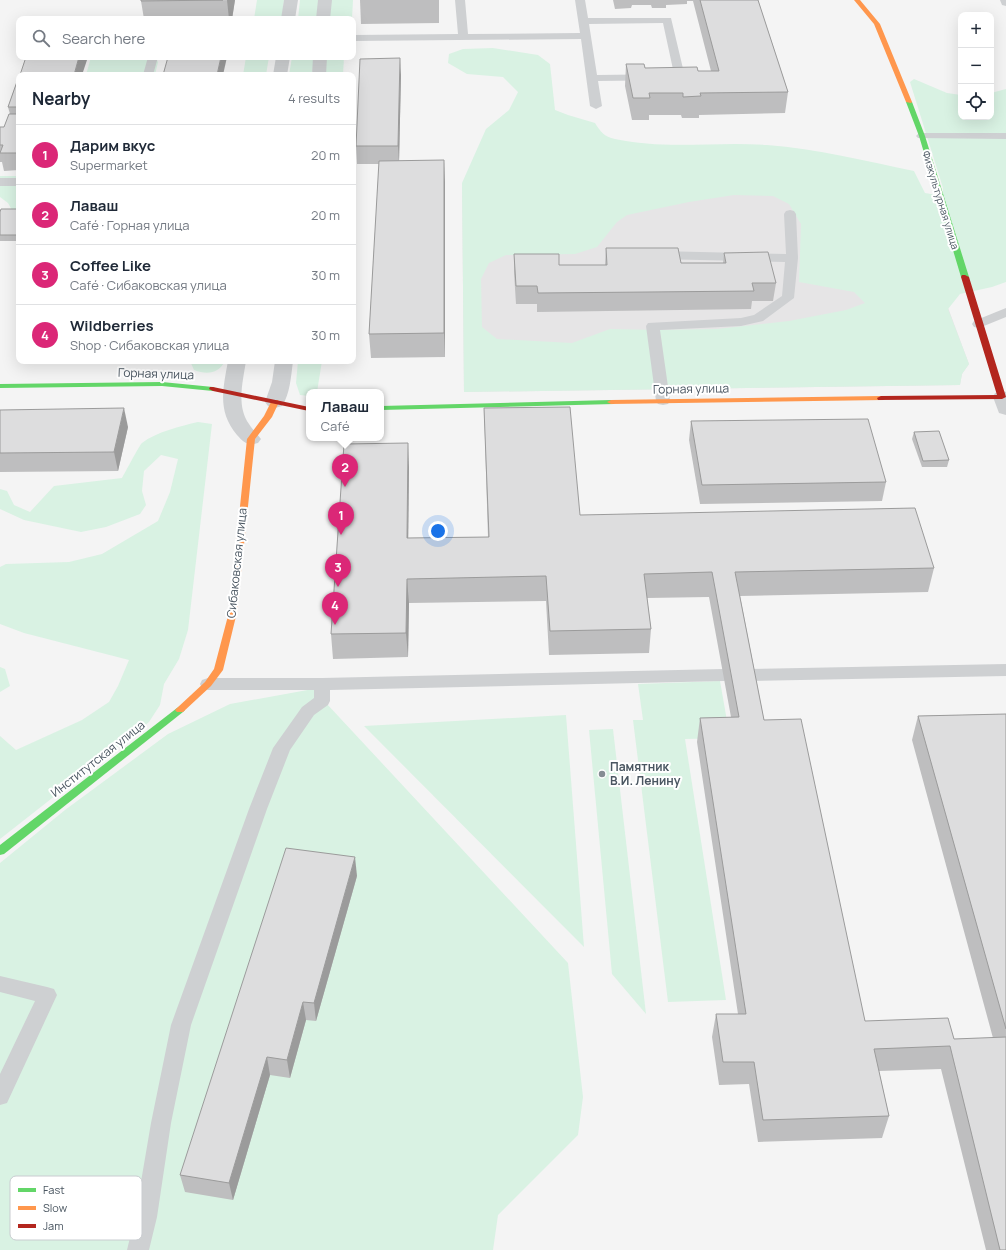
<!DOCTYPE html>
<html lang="en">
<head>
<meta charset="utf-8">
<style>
	:root { --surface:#fff; --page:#f2f2f3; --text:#1f2937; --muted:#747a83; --line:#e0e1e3; --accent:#db2777 }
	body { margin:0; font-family:Manrope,sans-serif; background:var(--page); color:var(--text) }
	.controls { position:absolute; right:12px; top:12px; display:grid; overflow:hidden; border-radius:8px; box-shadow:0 4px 16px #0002 }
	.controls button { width:36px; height:36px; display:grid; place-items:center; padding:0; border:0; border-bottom:1px solid var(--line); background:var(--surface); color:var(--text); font:20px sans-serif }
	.you { position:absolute; left:438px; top:531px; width:14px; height:14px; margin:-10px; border:3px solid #fff; border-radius:50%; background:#1a73e8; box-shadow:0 0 0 6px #1a73e833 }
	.badge { display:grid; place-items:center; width:26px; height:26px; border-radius:50%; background:var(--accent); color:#fff; font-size:13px; font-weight:700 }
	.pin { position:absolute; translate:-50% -33px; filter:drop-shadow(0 1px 2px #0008) }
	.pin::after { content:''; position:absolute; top:21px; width:14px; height:12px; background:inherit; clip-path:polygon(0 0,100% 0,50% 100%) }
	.popup { position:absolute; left:306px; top:389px; width:78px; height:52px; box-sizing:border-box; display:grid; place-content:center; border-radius:8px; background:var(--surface); filter:drop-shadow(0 1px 3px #0005); font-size:13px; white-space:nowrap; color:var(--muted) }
	.popup b { font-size:15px; color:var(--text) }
	.popup::after { content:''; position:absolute; left:50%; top:100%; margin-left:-8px; border:8px solid transparent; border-top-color:var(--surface) }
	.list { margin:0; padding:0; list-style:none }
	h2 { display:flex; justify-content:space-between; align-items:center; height:52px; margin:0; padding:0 16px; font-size:17px }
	h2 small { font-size:13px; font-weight:400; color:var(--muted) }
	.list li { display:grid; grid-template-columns:26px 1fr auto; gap:12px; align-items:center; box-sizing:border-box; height:60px; padding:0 16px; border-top:1px solid var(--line) }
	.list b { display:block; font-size:15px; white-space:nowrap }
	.list p { margin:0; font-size:13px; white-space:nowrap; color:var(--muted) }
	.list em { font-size:13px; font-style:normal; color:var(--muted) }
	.icon { flex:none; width:22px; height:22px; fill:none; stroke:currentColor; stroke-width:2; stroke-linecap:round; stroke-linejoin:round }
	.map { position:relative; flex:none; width:1006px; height:1250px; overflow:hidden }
	.search { position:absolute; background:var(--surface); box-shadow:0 4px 16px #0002; left:16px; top:16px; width:340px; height:44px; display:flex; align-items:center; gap:10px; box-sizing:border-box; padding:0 14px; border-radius:8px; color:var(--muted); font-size:15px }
	.panel { position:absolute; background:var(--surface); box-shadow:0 4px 16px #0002; left:16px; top:72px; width:340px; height:292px; border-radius:8px }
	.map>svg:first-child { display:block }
</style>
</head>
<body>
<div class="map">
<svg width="1006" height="1250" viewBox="0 0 1006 1250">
	<rect width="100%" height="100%" fill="#f4f4f4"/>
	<!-- education -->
	<path fill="#e6e5e6" d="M900,178L969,364L962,374L960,385L464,392L462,183Z"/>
	<!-- green -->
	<g fill="#d9f2e3" fill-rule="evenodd">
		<path d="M257,0H284L282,19H254Z"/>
		<path d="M300,0H319L317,19H298Z"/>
		<path d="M331,0H353L352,19H329Z"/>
		<path d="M493,48L538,55L550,64L555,110L568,115L595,123C600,131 604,137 615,139C665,150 717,141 767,145C817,149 866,161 914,171L925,193L943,196V188L910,82L914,79L947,93L961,95V117H991V93L1006,89V282L992,287L960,294L948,309L969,364L962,374L960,385L464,392L462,183L486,129L509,110L518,92L503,77L467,74L448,63L449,54L463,49ZM734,195L773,196L789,204L801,224L799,282L854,292L865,303L846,310L789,321L717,329L658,330L610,329L572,343L497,339L482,327L481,279L489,263L506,255L575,254L597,247L617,222L627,215L689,202Z"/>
		<path d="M91,57H155L158,62L155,75H86Z"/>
		<path d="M246,57H269L266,75H243Z"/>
		<path d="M292,57H314L312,75H289Z"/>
		<path d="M326,57H344L343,75H325Z"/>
		<path d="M0,176H19V212H13L8,203L0,197Z"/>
		<path d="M190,361H225C218,374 207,375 194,370Z"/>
		<path d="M298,361H322L317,392H309V396L300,395L296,383Z"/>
		<path d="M198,422L212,424L188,630L179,659L164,684L160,705L149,722L0,839V736L16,750L82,720L109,702L118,686L129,660L24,633L0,624V567L6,564L69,562L102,554L158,521L170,492L178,459L161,455L144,471L142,491L146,505L140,514L106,527L81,532L24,520L0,509V489L7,491L14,505L30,512L54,486L122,478C125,473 140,444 142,443C156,432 181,426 198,422Z"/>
		<path d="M0,667L5,669L10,686L0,692Z"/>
		<path d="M720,681L730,738L685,739L726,1000L668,1002L633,720H643L638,684Z"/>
		<path d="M313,689L568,963L583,1097L578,1135L498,1215L493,1250H0V863L65,810L168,734L230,704Z"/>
		<path d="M566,715L584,947L364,726Z"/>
		<path d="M613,729L646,1014L612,974L589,730Z"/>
	</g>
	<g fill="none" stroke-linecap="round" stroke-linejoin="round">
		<!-- lane -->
		<g fill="#ced0d2" fill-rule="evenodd">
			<path d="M455,0H465L468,34L580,33L575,0H585L588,18H671L685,77L680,80L598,81L602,106L596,109L590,106L581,39L353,41V35L458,34ZM663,23L674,74L597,75L589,24Z"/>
			<path d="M1000,0H1006V6L1002,5Z"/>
			<path d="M148,57H158L153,75H143Z"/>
			<path d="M922,133H1006V139L918,138L916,136L918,134Z"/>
			<rect x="0" y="178" width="19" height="8"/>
			<path d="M790,210L794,211L796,214L798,258L794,298L763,321L741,326L660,330L670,401L668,404L663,405L658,404L656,401L646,326L648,323L741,318L754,315L782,296L785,262L658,259L654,258L652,255L654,252L658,251L786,254L784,214L786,211Z"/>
			<path d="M1006,308V317L979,328L974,327L972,324L974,321Z"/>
			<path d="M1006,664V676L747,681L741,679L739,675L741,671L747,669Z"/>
			<path d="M724,669L730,671L732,675L730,679L724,681L330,690V701L328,705L314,715L290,750L267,809L191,1025L171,1123L157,1217L149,1250H127L135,1217L151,1123L171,1025L249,809L273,748L302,707L314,698V690H208L202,688L200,684L202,680L208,678H322Z"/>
			<path d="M0,976L47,987L54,989L57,995L7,1103L0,1105V1074L35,1001L0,992Z"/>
		</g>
		<!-- street -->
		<g fill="#ced0d2" fill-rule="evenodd">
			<path d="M284,0H298L295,19H281Z"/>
			<path d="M318,0H332L330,19H316Z"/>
			<path d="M276,57H290L287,75H273Z"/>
			<path d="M313,57H327L326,75H312Z"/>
			<path d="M228,361H246C243,381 236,406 249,424C252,429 257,434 261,439L258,443C248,446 244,443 237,435C217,411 223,389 228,361Z"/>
			<path d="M275,361H293C291,376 290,394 282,406L275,408L268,406L265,402L272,382Z"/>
			<path d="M1002,391L1006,392V415L999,413L993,397L995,393Z"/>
		</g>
		<!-- fast -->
		<g fill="#63d668" fill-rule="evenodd">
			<path d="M907,101L912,102L925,136L969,277L968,279H965L961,277L919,136L906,102Z"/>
			<path d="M162,382L213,387L217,389L213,391L162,386L0,388V384Z"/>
			<path d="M611,400L615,402L614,404L381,410V406Z"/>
			<path d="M180,706L183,708L185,710L183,712L4,854L0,855V845L177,708Z"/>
		</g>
		<!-- slow -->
		<g fill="#ff974d" fill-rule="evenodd">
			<path d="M854,0H860L880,24L912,102L911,103L906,102L874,24Z"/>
			<path d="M881,396L885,398L884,400L611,404L607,402L611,400Z"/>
			<path d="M272,400H278L279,402L272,417L255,439L237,612L223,670L211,686L183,712H177L175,710L177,708L205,682L214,669L229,612L247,439L264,416Z"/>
		</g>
		<!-- jam -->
		<g fill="#b3261e" fill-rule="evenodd">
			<path d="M962,275H965L969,277L1006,397L1002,399L878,400L877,398L881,396L997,395L961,277Z"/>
			<path d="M210,387H213L309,407V411L213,391L209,389Z"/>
		</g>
	</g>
	<!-- wall -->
	<g fill="#bebebf">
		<path d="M235,0L232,19H144L141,1Z"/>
		<path d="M360,0H439V23L361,24Z"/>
		<path d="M613,0H758L788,92L785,113L699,115V118H682L681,115H649V120H632L625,86L626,64L645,68L698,71H711L693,1H687V4L666,5V8H652L651,5H632L631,8L615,9Z"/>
		<path d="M401,75L399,161L445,182V357L371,358L369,334L379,164H357L356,146Z"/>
		<path d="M19,76V170L4,171L2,162H0V127H4L10,114L8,107Z"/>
		<path d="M19,209L18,241H0V212Z"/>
		<path d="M606,248L681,263H723L724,253L776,283L773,301H752L751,309L537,312V304H516L514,272V254L559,265H605Z"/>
		<path d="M484,408L580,515L934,568L928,592L740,596L764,720L865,1021L954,1039L993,1038L912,740L918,716L1006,714V1250H986L941,1069L879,1071L889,1116L882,1138L758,1142L749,1084L719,1085L712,1037L716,1014H738L697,742L700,718L731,717L709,597L647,598L651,629L649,653L549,655L546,601L409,603L408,657L333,659L331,634L409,467L408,538L488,537Z"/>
		<path d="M0,410L128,427L118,471L0,472Z"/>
		<path d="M691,421L886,482L882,501L700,504L689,440Z"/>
		<path d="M914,432L949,460L947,467H922L912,439Z"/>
		<path d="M357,876L316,1021L306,1020L290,1078L270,1075L233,1200L185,1192L180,1175Z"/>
	</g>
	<!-- shaded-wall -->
	<g fill="#9b9b9b">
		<path d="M227,0H235L232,19H229Z"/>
		<path d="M79,57H86L87,60L82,75H74Z"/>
		<path d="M221,57H227L223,75H217Z"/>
		<path d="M400,58L401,75L399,163L398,146Z"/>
		<path d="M444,160L445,182V357L444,333Z"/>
		<path d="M19,227V238L18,241L17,235Z"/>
		<path d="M124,408L128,427L118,471L114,452Z"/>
		<path d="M408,443L409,467L408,562L407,538Z"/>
		<path d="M407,579L409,603L408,657L406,633Z"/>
		<path d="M355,857L357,876L316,1021L314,1003Z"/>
		<path d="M303,1002L306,1020L290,1078L287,1060Z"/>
		<path d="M267,1057L270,1075L233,1200L229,1183Z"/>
	</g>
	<!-- building -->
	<g fill="#ddddde" stroke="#9b9b9b">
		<path d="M141,0H223L141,1Z"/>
		<path d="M700,0H758L788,92L700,93L701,96L683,97V93H649L650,98H633L626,64H644L645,68L697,67L698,71H719Z"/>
		<path d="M26,57H79L74,75H20Z"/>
		<path d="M168,57H221L217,75H163Z"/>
		<path d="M400,58L398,146H356L360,59Z"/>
		<path d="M19,76V107H8Z"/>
		<path d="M19,110V153H0L3,145H0V127H4L9,114H18Z"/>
		<path d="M444,160V333L369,334L379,161Z"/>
		<path d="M1,209H19V227L17,235H0V212Z"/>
		<path d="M606,248H678L681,263H726L724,253L768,252L776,283H752L754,291L648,292L538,293L537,286H516L514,254H559V265H607Z"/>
		<path d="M570,407L580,515L915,508L934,568L735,572L764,720L801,719L865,1021L948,1018L954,1039L1006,1037V1250H1000L950,1046L874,1049L889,1116L763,1120L754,1062H723L716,1014H746L700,718L739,717L712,572L644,574L651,629L550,631L546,576L407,579L406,633L331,634L344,444L408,443L407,538L489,537L484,408Z"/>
		<path d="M124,408L114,452L0,453V410Z"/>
		<path d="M868,419L886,482L702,485L691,421Z"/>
		<path d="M939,431L949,460L923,461L914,432Z"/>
		<path d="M1006,714V1029L918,716Z"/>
		<path d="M286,848L355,857L314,1003L303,1002L287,1060L267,1057L229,1183L180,1175Z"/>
	</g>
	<!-- markers -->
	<circle fill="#868d94" stroke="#fff" stroke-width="1.5" cx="602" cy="774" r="4"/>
	<g text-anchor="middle" stroke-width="4" stroke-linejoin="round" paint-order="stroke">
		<!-- far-street labels -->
		<g font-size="10" fill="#4a5661" stroke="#fff">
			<text transform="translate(941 200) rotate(73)" y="4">Физкультурная улица</text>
		</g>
		<!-- street labels -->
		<g font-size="12" fill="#4a5661" stroke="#fff">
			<text transform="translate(156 374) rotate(2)" y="4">Горная улица</text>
			<text transform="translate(691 389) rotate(-1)" y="4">Горная улица</text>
			<text transform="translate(237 563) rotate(-84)" y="4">Сибаковская улица</text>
			<text transform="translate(98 759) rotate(-38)" y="4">Институтская улица</text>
		</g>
		<!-- poi labels -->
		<g font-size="12" font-weight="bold" fill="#4a5661" stroke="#fff" text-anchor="start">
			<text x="610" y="771">Памятник<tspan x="610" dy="14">В.И. Ленину</tspan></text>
		</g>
	</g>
	<!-- legend -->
	<rect x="10" y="1176" width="132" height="64" rx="6" fill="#fff" stroke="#c9ccd0" stroke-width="1"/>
	<rect x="18" y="1188" width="18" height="4" fill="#63d668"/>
	<rect x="18" y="1206" width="18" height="4" fill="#ff974d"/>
	<rect x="18" y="1224" width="18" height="4" fill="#b3261e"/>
	<g font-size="11" fill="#4a5661">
		<text x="43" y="1194">Fast</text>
		<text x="43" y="1212">Slow</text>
		<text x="43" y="1230">Jam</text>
	</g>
</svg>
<div class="controls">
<button>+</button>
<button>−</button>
<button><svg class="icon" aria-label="locate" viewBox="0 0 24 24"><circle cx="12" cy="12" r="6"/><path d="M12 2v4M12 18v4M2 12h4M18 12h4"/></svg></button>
</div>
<div class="you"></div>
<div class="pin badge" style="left:341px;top:535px">1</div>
<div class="pin badge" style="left:345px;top:487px">2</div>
<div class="popup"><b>Лаваш</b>Café</div>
<div class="pin badge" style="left:338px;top:587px">3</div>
<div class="pin badge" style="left:335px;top:625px">4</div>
<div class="search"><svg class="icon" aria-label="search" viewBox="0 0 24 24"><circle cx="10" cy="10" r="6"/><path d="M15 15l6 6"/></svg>Search here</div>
<section class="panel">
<h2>Nearby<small>4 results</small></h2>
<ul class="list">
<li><span class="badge">1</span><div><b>Дарим вкус</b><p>Supermarket</p></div><em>20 m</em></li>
<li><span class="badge">2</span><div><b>Лаваш</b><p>Café · Горная улица</p></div><em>20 m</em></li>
<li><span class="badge">3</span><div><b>Coffee Like</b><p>Café · Сибаковская улица</p></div><em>30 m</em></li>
<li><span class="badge">4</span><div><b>Wildberries</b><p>Shop · Сибаковская улица</p></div><em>30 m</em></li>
</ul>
</section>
</div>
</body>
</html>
